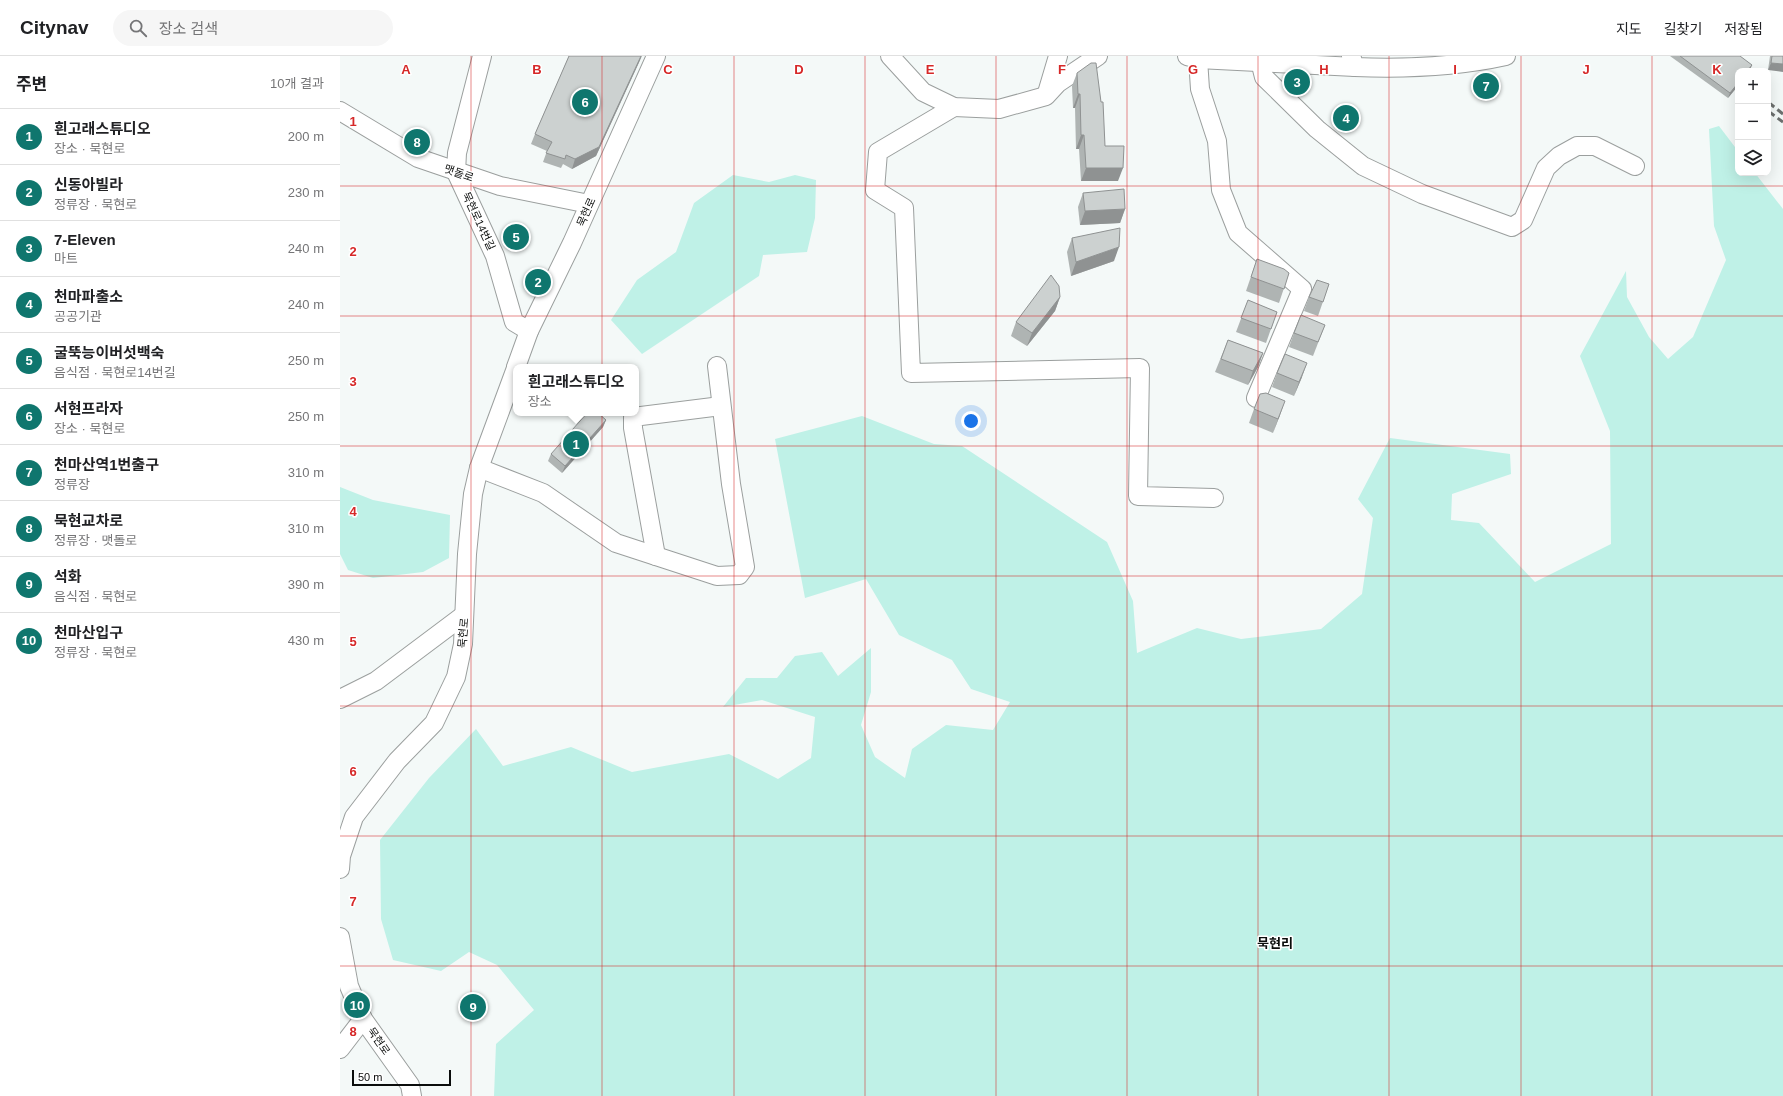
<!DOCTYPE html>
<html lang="ko">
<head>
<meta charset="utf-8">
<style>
	:root { --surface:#fff; --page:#f6f6f6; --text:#202124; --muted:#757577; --line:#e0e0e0; --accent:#0f766e }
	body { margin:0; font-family:Arial,"Noto Sans KR",sans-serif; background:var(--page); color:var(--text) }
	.controls { position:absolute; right:12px; top:12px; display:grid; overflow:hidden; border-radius:8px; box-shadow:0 4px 16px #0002 }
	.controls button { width:36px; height:36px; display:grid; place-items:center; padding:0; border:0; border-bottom:1px solid var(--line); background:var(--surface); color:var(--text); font:20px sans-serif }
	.scale { position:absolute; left:12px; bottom:10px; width:99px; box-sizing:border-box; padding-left:4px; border:2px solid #0b0d0c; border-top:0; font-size:11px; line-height:14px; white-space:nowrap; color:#0b0d0c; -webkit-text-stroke:3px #fff; paint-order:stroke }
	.you { position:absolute; left:631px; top:365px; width:14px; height:14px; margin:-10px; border:3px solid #fff; border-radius:50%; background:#1a73e8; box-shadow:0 0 0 6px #1a73e833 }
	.badge { display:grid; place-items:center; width:26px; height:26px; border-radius:50%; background:var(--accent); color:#fff; font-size:13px; font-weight:700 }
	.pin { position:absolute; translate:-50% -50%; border:2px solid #fff; box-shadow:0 1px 4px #0006 }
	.popup { position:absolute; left:173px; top:308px; width:126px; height:52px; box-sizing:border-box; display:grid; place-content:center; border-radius:8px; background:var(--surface); filter:drop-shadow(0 1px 3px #0005); font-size:13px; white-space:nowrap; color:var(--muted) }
	.popup b { font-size:15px; color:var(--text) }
	.popup::after { content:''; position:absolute; left:50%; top:100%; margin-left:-8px; border:8px solid transparent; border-top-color:var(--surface) }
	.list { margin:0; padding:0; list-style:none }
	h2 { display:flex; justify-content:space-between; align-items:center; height:52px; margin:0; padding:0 16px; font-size:17px }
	h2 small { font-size:13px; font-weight:400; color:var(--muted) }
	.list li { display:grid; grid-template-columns:26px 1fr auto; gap:12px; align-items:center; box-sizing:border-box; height:56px; padding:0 16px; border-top:1px solid var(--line) }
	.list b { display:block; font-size:15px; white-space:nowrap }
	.list p { margin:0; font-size:13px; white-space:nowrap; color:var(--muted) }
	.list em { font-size:13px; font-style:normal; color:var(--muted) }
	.icon { flex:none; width:22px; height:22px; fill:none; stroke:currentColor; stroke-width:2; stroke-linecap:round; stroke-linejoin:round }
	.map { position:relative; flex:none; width:1443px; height:1040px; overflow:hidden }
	header { display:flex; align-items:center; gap:24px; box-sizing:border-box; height:56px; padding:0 20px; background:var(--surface); border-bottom:1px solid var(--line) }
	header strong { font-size:19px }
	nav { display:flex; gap:22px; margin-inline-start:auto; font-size:14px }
	.search { width:280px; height:36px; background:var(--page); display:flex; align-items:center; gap:10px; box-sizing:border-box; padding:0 14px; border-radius:22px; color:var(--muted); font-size:15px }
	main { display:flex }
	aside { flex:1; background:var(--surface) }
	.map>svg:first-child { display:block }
</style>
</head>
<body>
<header>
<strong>Citynav</strong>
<div class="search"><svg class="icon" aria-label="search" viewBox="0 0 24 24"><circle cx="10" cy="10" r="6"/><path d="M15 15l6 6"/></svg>장소 검색</div>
<nav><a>지도</a><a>길찾기</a><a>저장됨</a></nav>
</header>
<main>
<aside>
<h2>주변<small>10개 결과</small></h2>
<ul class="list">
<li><span class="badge">1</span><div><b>흰고래스튜디오</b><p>장소 · 묵현로</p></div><em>200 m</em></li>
<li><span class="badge">2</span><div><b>신동아빌라</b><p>정류장 · 묵현로</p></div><em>230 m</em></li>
<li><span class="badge">3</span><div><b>7-Eleven</b><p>마트</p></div><em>240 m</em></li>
<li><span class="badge">4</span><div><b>천마파출소</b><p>공공기관</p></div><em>240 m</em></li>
<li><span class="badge">5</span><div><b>굴뚝능이버섯백숙</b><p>음식점 · 묵현로14번길</p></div><em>250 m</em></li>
<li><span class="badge">6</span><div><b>서현프라자</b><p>장소 · 묵현로</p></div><em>250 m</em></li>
<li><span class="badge">7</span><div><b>천마산역1번출구</b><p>정류장</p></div><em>310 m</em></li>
<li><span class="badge">8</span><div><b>묵현교차로</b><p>정류장 · 맷돌로</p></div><em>310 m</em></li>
<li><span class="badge">9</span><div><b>석화</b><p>음식점 · 묵현로</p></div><em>390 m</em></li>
<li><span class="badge">10</span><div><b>천마산입구</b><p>정류장 · 묵현로</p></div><em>430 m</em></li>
</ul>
</aside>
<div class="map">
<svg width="1443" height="1040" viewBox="0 0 1443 1040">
	<rect width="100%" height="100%" fill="#f4f9f8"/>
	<!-- green -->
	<g fill="#bff1e7">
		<path d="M1379,70L1398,95V117H1415L1443,153V1040H154L156,988L194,954L157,909L129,896L101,915L53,904L41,863L40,784L89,722L136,673L163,710L231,691L292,716L389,698L438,723L471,702L475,661L422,644L383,651L406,622H437L455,600L482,596L498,620L531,592V636L521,669L535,701L565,722L572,693L606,669L653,674L670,646L631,633L612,604L559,579L526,523L465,542L435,383L522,360L594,388L622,390L767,486L793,545L797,597L857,572L901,583L981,573L1022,538L1033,462L1018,443L1050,382L1170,398L1171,418L1112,438L1111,464L1139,467L1195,526L1271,488L1270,375L1240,300L1286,215L1287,241L1309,281L1328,303L1353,281L1386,204L1374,170L1369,73Z"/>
		<path d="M393,119L429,126L455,119L476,124L475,162L467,196L423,199L419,220L302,298L271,264L297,224L336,196L354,147Z"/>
		<path d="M0,431L33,444L110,459L109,502L83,516L33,522L8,514L0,498Z"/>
	</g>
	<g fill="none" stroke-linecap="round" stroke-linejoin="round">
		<defs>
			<g id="minor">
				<path d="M142,0L117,97L116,116L155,200L174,266L189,275"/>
				<path d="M550,0L583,36L614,51L659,53L706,40L718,27L758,0"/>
				<path d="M847,0L858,3L1015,11"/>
				<path d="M1011,0L1015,11C1066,13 1116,11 1166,0"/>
				<path d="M858,3L860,33L877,85L881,134L898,177L962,233L916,342"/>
				<path d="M920,5L924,21L977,73L1023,110L1082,138L1172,171L1183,164L1206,112L1219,100L1237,90H1255L1295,110"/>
				<path d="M707,37L718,0"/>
				<path d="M614,51L538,96L535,134L564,152L571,317L800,312L798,440L874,442"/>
				<path d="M0,55L78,102L160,130L249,148"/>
				<path d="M176,311L189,275L232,187L316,0"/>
				<path d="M139,412L203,437L276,487L377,520L399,519L405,511L391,428L377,310"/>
				<path d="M316,500L293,372V361L381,350"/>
				<path d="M0,643L36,625L124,559"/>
				<path d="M0,813L1,800L14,761L57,705L94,667L116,621L123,588L127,498L133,438L139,412L176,312"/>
				<path d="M0,881L9,930L23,963L70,1029L72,1040"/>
				<path d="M0,993L23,963"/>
			</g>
		</defs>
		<!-- minor casing -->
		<use href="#minor" stroke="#9b9f9e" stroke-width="20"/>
		<!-- minor -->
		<use href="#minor" stroke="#fff" stroke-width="18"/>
		<!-- rail -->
		<g stroke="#6d706f" stroke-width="3" stroke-dasharray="8 4" stroke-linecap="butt">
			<path d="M1428,46L1443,58"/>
			<path d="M1428,55L1443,66"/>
		</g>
	</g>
	<!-- wall -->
	<g fill="#afb4b3">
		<path d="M229,0H302L256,100L232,113L223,108L221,112L203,106L207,95L191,88L195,78Z"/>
		<path d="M1330,0H1400L1410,14L1388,42Z"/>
		<path d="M1430,0H1443L1428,14Z"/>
		<path d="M737,17L765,90L778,125H741L739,93H736L735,52H733L732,30Z"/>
		<path d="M743,137L785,153L780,167L740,169L738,151Z"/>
		<path d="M732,182L774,205L731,220L727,196Z"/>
		<path d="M917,203L949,217L939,247L906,235Z"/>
		<path d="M989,228L978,260L964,255L969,241Z"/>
		<path d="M720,241L715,255L687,290L671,280L676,266Z"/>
		<path d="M908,244L937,256L926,287L896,276Z"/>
		<path d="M985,269L973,300L949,291L954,277Z"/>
		<path d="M888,284L923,297L918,311L908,329L875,316Z"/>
		<path d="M937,317L962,321L954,340L932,331Z"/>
		<path d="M914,353L940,359L933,377L909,367Z"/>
		<path d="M266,364L263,371L222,417L208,405L211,398Z"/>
	</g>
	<!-- shaded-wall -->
	<g fill="#8f9292">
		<path d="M301,0L300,4L256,100L232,113L235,103Z"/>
		<path d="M1431,7L1443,8V16L1428,14Z"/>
		<path d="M1412,9L1410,14L1409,15H1407Z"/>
		<path d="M1398,27V30L1388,42L1390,37Z"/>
		<path d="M738,38H740L735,52H733Z"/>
		<path d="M741,79H744L739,93H736Z"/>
		<path d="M746,112H783L778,125H741Z"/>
		<path d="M785,153L780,167L740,169L745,155Z"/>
		<path d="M779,191L774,205L731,220L736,206Z"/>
		<path d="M720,241L715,255L687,290L692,277Z"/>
		<path d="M923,297L918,311L908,329L913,315Z"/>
		<path d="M967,307L962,321L954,340L959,326Z"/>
		<path d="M945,345L940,359L933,377L938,363Z"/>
		<path d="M266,364L263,371L222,417L225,410Z"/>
	</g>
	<!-- building -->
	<g fill="#ccd1d0" stroke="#8f9292">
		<path d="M229,0H301L259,91L235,103L226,99L225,103L206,97L212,86L195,78Z"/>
		<path d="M1340,0H1400L1412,9L1407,15H1398V27L1390,37Z"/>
		<path d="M1432,0H1443V8L1431,7Z"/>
		<path d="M751,7H756L761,46H763L765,90H784L783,112H746L744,79H741L740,38H738L737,17Z"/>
		<path d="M784,133L785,153L745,155L743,137Z"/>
		<path d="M780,172L779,191L736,206L732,182Z"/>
		<path d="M917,203L944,213L949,217L944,233L911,221Z"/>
		<path d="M711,219L719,230L720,241L692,277L676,266Z"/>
		<path d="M977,224L989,228L983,246L969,241Z"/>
		<path d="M908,244L937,256L931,273L901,262Z"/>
		<path d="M961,259L985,269L978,286L954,277Z"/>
		<path d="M888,284L923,297L913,315L881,303Z"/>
		<path d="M945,298L967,307L959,326L937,317Z"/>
		<path d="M926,337L945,345L938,363L914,353L920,338Z"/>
		<path d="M247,357H258L266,364L225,410L211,398Z"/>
	</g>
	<!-- grid -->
	<path fill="none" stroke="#d62828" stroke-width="1" stroke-opacity="0.55" d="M131,0V1040M262,0V1040M394,0V1040M525,0V1040M656,0V1040M787,0V1040M918,0V1040M1049,0V1040M1181,0V1040M1312,0V1040M0,130H1443M0,260H1443M0,390H1443M0,520H1443M0,650H1443M0,780H1443M0,910H1443"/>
	<g text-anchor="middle" stroke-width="3" stroke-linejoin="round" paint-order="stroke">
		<!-- street labels -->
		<g font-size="11" fill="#0b0d0c" stroke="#fff">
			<text transform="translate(119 117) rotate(19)" y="4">맷돌로</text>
			<text transform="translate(246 156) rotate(-66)" y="4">묵현로</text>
			<text transform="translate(139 165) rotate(65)" y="4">묵현로14번길</text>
			<text transform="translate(123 577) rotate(-85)" y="4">묵현로</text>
			<text transform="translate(39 985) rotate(55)" y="4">묵현로</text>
		</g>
		<!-- quarter labels -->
		<g font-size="13" font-weight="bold" fill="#0b0d0c" stroke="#fff">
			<text x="935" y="892">묵현리</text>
		</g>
	</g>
	<g font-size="13" text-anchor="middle" font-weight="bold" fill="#d62828" stroke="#fff" stroke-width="3" stroke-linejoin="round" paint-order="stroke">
		<text x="66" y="18">A</text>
		<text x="197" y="18">B</text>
		<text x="328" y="18">C</text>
		<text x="459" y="18">D</text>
		<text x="590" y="18">E</text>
		<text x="722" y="18">F</text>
		<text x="853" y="18">G</text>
		<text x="984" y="18">H</text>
		<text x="1115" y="18">I</text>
		<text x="1246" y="18">J</text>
		<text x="1377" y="18">K</text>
		<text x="13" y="70">1</text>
		<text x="13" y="200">2</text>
		<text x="13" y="330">3</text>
		<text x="13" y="460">4</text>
		<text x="13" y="590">5</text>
		<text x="13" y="720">6</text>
		<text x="13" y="850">7</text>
		<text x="13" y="980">8</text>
	</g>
</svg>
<div class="controls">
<button>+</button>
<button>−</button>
<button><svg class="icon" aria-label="layers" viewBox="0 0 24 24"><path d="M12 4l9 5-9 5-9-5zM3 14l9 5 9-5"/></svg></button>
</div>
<div class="scale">50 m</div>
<div class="you"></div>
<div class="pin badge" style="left:236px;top:388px">1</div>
<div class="popup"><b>흰고래스튜디오</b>장소</div>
<div class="pin badge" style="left:198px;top:226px">2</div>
<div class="pin badge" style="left:957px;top:26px">3</div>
<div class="pin badge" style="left:1006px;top:62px">4</div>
<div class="pin badge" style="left:176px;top:181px">5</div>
<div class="pin badge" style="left:245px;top:46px">6</div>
<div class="pin badge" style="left:1146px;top:30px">7</div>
<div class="pin badge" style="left:77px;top:86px">8</div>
<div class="pin badge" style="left:133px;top:951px">9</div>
<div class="pin badge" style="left:17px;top:949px">10</div>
</div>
</main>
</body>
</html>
